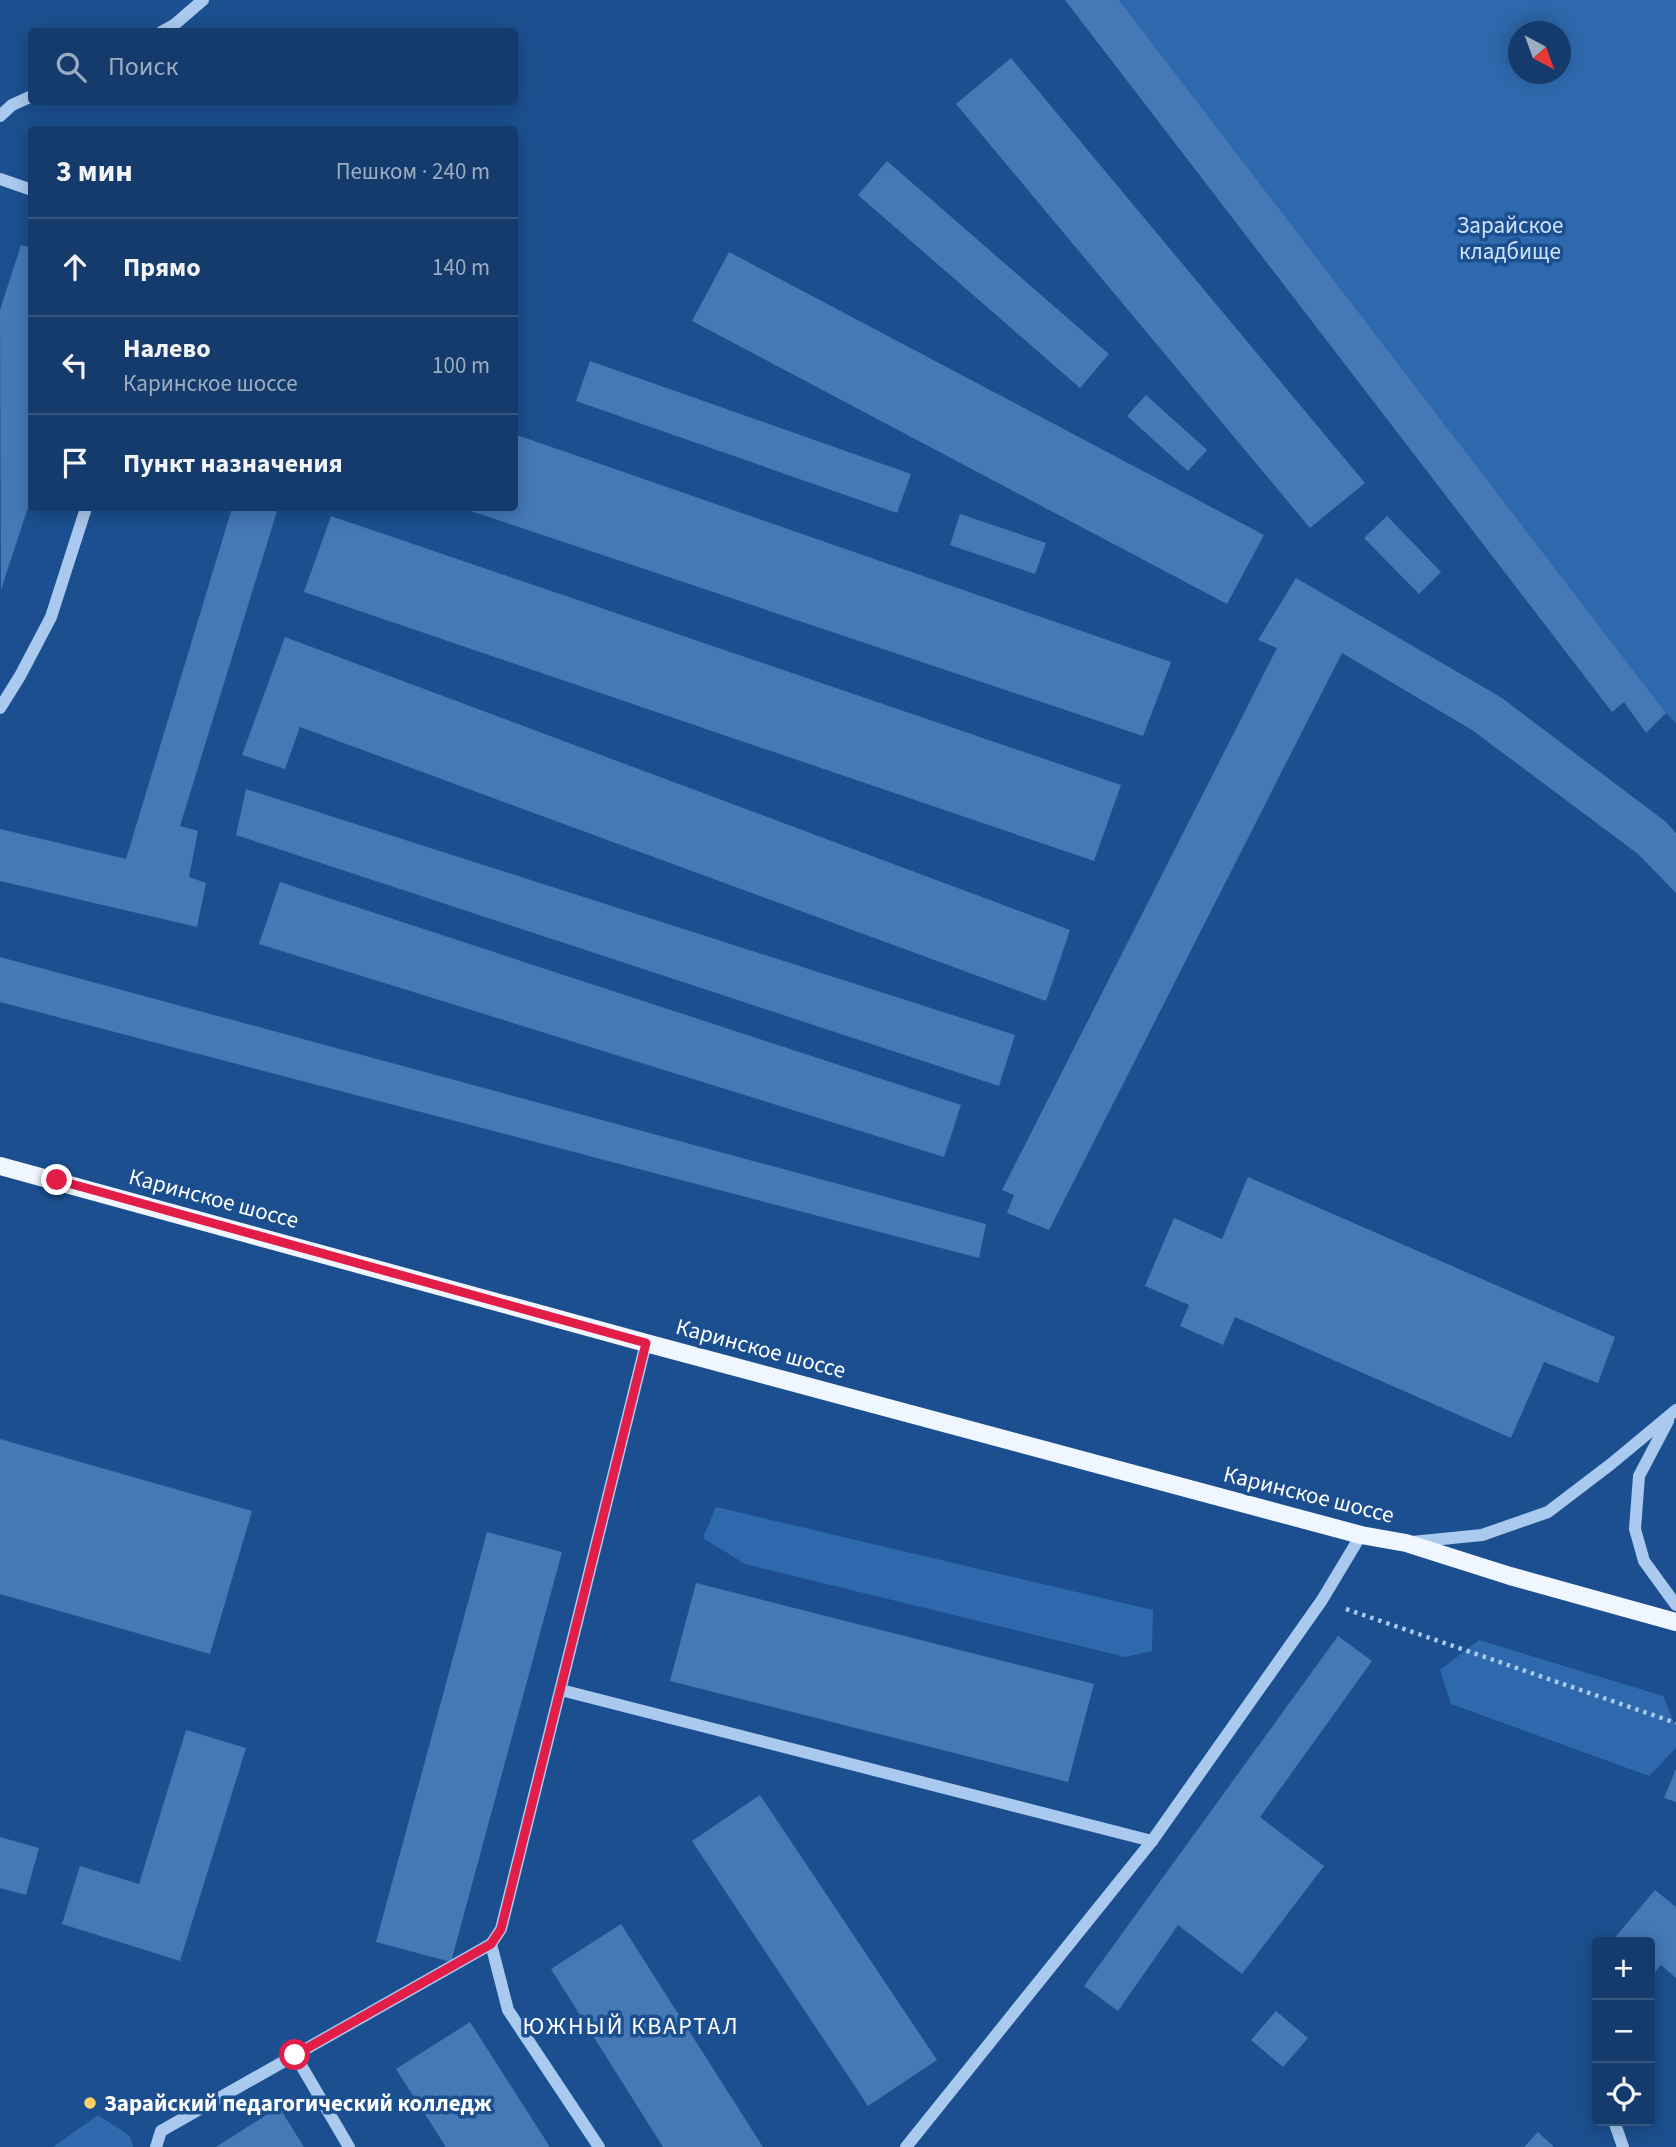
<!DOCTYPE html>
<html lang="ru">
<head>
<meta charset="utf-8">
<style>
	:root { --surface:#143b6b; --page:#214673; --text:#f1f3f6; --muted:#9dadc1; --line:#33557e }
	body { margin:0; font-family:"Source Sans 3",sans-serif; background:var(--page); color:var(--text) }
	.controls { position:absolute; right:21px; bottom:21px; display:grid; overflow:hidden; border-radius:7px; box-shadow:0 4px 18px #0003 }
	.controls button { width:63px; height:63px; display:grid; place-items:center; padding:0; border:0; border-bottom:2px solid var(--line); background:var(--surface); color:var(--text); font:35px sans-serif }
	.compass { position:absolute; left:1508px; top:21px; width:63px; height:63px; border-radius:50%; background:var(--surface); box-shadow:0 4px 18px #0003; rotate:139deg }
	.stop { position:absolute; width:21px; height:21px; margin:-16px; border:5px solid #e11d48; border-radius:50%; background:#fff }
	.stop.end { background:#e11d48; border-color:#fff; box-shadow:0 2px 7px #0008 }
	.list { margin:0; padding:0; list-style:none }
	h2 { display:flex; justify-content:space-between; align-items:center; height:91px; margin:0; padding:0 28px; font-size:30px }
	h2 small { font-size:23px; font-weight:400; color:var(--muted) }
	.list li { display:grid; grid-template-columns:46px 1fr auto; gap:21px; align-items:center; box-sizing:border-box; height:98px; padding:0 28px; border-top:2px solid var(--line) }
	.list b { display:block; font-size:26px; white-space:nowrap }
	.list p { margin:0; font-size:23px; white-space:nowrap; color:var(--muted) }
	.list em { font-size:23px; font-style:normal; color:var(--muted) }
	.icon { flex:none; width:38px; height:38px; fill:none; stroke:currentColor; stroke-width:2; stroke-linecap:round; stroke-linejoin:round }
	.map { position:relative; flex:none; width:1676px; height:2147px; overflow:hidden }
	.search { position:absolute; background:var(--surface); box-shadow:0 4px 18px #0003; left:28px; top:28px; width:490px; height:77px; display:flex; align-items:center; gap:18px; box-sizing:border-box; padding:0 24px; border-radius:7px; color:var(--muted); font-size:26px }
	.panel { position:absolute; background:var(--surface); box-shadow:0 4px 18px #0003; left:28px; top:126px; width:490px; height:385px; border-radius:7px }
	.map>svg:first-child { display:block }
</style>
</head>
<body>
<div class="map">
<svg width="1676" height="2147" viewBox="0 0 1676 2147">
	<rect width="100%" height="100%" fill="#1b4f8f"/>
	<!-- green -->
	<g fill="#2e69ad" fill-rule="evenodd">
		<path d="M1119,0H1676V723L1666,713ZM1518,32H1560V74H1518Z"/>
		<path d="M716,1507L1153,1610L1152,1651L1125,1657L745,1564L703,1538Z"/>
		<path d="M1479,1640L1663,1696L1676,1727V1748L1649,1776L1451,1704L1440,1670Z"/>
		<path d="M98,2115L130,2136L133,2147H53Z"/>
	</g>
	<!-- building -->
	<g fill="#4478b7">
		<path d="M1065,0H1119L1666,713L1646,733L1624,702L1612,712Z"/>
		<path d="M1011,58L1365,483L1310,528L956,104Z"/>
		<path d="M887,161L1109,354L1080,388L858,195Z"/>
		<path d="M21,245L32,248V495L1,590L0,310Z"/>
		<path d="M729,252L1264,535L1227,604L692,321Z"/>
		<path d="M590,361L911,474L897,513L576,401Z"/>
		<path d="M1146,395L1207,450L1188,471L1127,416Z"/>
		<path d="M514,434L1171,662L1143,736L462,508H514Z"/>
		<path d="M232,508H278L180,826L198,831L189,877L206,883L197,927L0,881V829L126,859Z"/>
		<path d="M960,514L1046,543L1035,574L950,545Z"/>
		<path d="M331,516L1121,785L1094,861L304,592Z"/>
		<path d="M1387,516L1441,572L1419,594L1364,538Z"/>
		<path d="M1296,578L1502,698L1666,822L1676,833V893L1638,854L1472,730L1342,653L1049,1230L1007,1213L1014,1195L1002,1190L1277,648L1258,640Z"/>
		<path d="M285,637L1070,930L1046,1001L300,727L285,769L242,755Z"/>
		<path d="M246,789L1015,1035L999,1086L236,835Z"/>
		<path d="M280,882L961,1105L944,1157L259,944Z"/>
		<path d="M0,957L986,1224L979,1258L0,1002Z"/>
		<path d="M1248,1177L1615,1337L1598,1383L1544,1362L1511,1438L1235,1317L1223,1345L1180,1326L1189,1305L1145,1286L1174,1218L1222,1239Z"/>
		<path d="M0,1439L252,1511L210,1654L0,1594Z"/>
		<path d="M487,1532L562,1552L451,1962L376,1942Z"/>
		<path d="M696,1583L1094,1684L1068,1782L670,1681Z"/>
		<path d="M1338,1636L1372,1661L1260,1817L1324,1866L1242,1974L1178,1925L1118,2011L1084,1986Z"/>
		<path d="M186,1730L246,1748L180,1961L62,1924L80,1866L139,1884Z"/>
		<path d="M1676,1769V1802L1664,1798Z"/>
		<path d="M760,1795L937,2060L868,2106L692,1841Z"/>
		<path d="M0,1837L39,1848L26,1895L0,1888Z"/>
		<path d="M1655,1890L1676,1907V1978L1661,1965L1650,1978V1942H1611Z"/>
		<path d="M621,1924L763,2147H663L551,1969Z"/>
		<path d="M1276,2011L1308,2038L1283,2067L1251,2040Z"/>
		<path d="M470,2022L550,2147H446L396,2069Z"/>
		<path d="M279,2107L304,2147H216Z"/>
		<path d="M1538,2132L1554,2147H1524Z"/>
	</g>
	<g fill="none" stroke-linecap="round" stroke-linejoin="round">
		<!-- path -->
		<path stroke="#a9c9ee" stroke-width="4.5" stroke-dasharray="3.5 5" stroke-linecap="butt" d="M1346,1609L1676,1723"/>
		<!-- minor -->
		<g stroke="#a9c9ee" stroke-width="12">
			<path d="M161,32L174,25L203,0"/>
			<path d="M0,116L12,105L32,96"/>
			<path d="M0,179L32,190"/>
			<path d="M0,708L20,676L51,617L86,508"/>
			<path d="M1668,1421L1639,1476L1635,1529L1644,1561L1676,1605"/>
			<path d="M1412,1542L1482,1535L1548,1512L1611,1464L1676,1410"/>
			<path d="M561,1690L1152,1841"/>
			<path d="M491,1944L508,2010L599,2147"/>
			<path d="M295,2055L349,2147"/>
			<path d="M1614,2121L1623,2147"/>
			<path d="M156,2147L161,2131L491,1944L501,1929L646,1343"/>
			<path d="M906,2147L1152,1841L1322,1600L1361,1535"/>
		</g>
		<!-- major -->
		<path stroke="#f0f6ff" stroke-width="18" d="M0,1166L646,1343L1361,1535L1406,1543L1510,1576L1676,1622"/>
	</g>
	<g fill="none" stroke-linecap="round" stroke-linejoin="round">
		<!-- route -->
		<path stroke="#e11d48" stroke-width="9" d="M57,1180L646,1343L501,1929L491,1944L295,2055"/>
	</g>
	<!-- markers -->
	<circle fill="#ffd166" stroke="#1b4f8f" stroke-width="2.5" cx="90" cy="2103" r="7"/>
	<g text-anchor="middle" stroke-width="7" stroke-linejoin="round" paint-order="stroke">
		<!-- park labels -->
		<g font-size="23" fill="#cfe3fa" stroke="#1b4f8f">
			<text x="1510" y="233">Зарайское<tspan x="1510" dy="26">кладбище</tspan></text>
		</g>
		<!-- street labels -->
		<g font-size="23" fill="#fff" stroke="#1b4f8f">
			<text transform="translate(214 1198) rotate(15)" y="8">Каринское шоссе</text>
			<text transform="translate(761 1348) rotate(15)" y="8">Каринское шоссе</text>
			<text transform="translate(1309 1494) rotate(14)" y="8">Каринское шоссе</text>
		</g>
		<!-- poi labels -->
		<g font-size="23" font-weight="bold" fill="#fff" stroke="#1b4f8f" text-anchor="start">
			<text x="104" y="2111">Зарайский педагогический колледж</text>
		</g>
		<!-- neighbourhood labels -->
		<g font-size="24" letter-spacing="2" fill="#fff" stroke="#1b4f8f">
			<text x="631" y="2034">ЮЖНЫЙ КВАРТАЛ</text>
		</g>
	</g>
</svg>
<div class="controls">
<button>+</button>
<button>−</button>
<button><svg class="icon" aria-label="locate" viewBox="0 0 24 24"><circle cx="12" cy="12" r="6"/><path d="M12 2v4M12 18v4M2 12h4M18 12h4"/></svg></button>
</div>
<svg class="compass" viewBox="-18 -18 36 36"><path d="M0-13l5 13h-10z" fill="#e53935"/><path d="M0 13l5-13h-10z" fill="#9dadc1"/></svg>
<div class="stop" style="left:295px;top:2055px"></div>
<div class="stop end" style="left:57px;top:1180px"></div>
<div class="search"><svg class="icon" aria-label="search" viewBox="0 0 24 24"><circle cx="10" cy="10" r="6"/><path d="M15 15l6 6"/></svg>Поиск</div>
<section class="panel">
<h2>3 мин<small>Пешком · 240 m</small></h2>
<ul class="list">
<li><svg class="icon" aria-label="ahead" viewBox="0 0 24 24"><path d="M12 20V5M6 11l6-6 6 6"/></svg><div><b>Прямо</b></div><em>140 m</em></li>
<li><svg class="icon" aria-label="left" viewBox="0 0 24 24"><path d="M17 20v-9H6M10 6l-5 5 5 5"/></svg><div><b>Налево</b><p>Каринское шоссе</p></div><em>100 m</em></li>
<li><svg class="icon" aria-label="arrive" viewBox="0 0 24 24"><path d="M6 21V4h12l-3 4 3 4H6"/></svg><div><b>Пункт назначения</b></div></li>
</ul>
</section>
</div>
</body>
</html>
